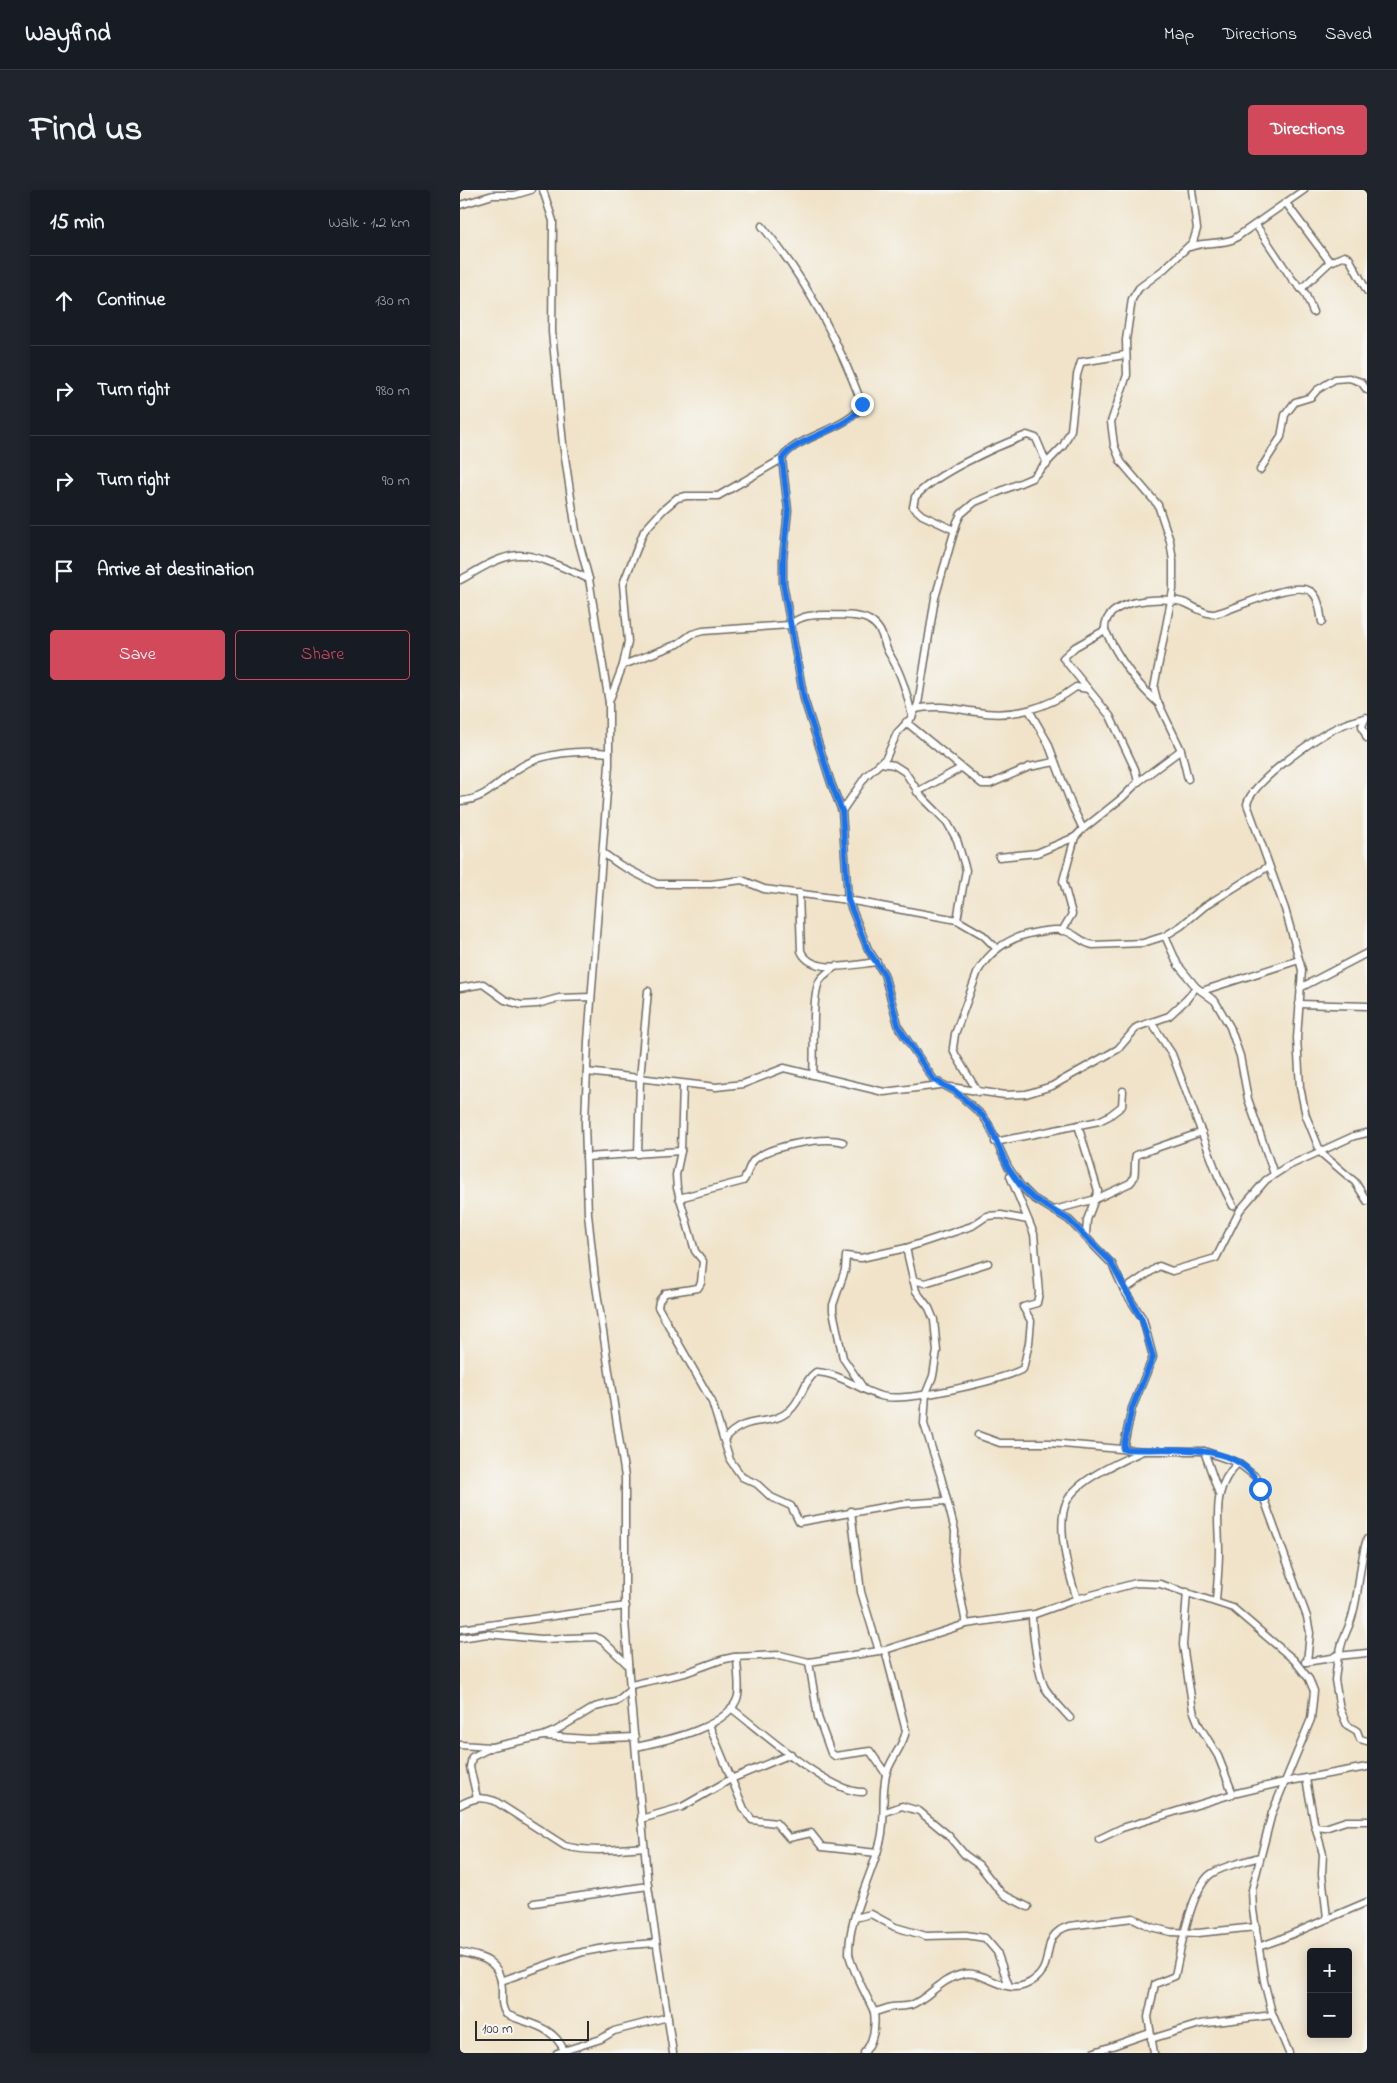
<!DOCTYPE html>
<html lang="en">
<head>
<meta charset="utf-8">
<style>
	:root { --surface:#171b24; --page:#20242c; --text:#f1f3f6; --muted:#9ea1a6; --line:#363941; --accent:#d1495b }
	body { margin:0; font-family:"Indie Flower",sans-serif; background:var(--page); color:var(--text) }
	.controls { position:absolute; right:15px; bottom:15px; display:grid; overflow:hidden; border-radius:5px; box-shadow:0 2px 12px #0003 }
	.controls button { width:45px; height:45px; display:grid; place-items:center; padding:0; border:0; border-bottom:1px solid var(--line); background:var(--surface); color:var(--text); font:25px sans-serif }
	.scale { position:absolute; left:15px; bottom:12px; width:114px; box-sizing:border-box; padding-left:5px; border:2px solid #2b2b2b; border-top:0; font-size:14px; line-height:18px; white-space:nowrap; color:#2b2b2b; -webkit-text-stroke:4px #f6f6f2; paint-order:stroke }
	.stop { position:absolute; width:15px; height:15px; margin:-11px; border:4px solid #1a73e8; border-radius:50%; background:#fff }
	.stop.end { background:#1a73e8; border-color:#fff; box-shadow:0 1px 5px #0008 }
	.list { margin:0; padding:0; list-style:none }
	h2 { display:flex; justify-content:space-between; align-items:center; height:65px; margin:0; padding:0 20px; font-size:21px }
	h2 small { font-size:16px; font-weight:400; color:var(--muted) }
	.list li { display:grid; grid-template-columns:32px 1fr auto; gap:15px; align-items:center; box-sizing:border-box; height:90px; padding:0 20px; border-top:1px solid var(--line) }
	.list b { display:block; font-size:19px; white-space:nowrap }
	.list em { font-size:16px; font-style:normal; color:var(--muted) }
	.actions { display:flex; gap:10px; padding:15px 20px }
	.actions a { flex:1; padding:11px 0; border:1px solid var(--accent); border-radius:5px; text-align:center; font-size:18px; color:var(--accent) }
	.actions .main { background:var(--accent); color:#fff }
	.icon { flex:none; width:28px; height:28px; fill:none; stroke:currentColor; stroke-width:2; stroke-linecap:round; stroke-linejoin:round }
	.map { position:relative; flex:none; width:907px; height:1863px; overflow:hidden; border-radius:5px }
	header { display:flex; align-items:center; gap:30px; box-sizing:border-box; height:70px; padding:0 25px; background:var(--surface); border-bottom:1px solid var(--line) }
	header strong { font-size:24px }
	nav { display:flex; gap:28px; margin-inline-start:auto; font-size:18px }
	.intro { display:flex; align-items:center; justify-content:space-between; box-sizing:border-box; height:120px; padding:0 30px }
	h1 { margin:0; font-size:35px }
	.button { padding:12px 22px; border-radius:5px; background:var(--accent); color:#fff; font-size:18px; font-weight:700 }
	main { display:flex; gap:30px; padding:0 30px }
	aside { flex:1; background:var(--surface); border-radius:5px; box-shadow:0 2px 12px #0003 }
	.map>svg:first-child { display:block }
</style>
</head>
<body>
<header>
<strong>Wayfind</strong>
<nav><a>Map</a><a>Directions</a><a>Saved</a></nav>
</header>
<div class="intro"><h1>Find us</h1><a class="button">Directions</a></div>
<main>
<aside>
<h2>15 min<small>Walk · 1.2 km</small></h2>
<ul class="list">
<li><svg class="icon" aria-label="ahead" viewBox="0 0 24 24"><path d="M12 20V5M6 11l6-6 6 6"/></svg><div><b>Continue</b></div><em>130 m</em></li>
<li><svg class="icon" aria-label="right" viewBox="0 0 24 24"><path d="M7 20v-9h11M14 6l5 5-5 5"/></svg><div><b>Turn right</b></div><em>980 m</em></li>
<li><svg class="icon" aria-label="right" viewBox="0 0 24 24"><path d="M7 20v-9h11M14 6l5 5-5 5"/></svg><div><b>Turn right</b></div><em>90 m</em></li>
<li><svg class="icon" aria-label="arrive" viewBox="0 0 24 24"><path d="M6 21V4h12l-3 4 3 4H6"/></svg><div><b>Arrive at destination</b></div></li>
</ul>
<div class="actions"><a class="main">Save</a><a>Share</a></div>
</aside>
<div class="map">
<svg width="907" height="1863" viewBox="0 0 907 1863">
	<rect width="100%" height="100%" fill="#f6f6f2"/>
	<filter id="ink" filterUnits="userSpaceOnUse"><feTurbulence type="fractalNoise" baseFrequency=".02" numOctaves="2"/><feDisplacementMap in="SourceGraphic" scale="10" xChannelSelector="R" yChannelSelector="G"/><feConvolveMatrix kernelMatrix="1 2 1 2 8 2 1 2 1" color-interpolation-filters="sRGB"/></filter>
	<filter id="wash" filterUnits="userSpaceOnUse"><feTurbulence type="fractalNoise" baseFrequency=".0096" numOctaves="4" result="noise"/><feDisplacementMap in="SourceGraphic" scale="20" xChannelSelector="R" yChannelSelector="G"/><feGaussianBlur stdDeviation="1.12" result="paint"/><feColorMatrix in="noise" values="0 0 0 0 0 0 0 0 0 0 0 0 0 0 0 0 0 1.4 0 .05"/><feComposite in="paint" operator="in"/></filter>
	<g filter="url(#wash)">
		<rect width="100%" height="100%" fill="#f0e3c9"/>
	</g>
	<g filter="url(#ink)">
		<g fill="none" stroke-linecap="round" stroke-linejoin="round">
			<defs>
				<g id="street">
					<path d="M83,0L93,31L92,142L103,254L116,341L129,389L149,513V575L128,851L125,933L128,1024L135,1089L165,1287V1430L170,1500L188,1696L213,1863"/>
					<path d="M826,13L870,72"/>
					<path d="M0,15L33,5H54L71,0"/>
					<path d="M796,35L832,89L845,103L853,122"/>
					<path d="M302,36C346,89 378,150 402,214C392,239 334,246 322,269L328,320L323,369V393L344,509L371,593L382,621L388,710L408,759L424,784L439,838L474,890L495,901L523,926L529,935L548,977L560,995L573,1008L609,1030L652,1074L664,1100L683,1129L693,1167L672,1218L663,1259"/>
					<path d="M730,57C745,51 760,55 774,49L844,0"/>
					<path d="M841,99L870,72L885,66L889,68L907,101"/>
					<path d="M800,280L821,247L825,225L835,212L851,207L857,200L875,189L889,188L901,192L907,200"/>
					<path d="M494,340L462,325L453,317L455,307C476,283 537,256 567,245L576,248L587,274"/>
					<path d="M0,390C17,381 38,366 58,365C78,364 110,381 129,389"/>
					<path d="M645,440L615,457L603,468L650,526L675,579L678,592"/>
					<path d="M163,475L218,454L232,444L243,441L330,435C342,424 355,425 370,425C381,426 399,424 409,430C425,439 422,453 430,465C441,483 448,506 452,527"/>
					<path d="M149,512L163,475L168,452L163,394L184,341L203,320L217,308L226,306H258L322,269"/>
					<path d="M698,513C675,493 658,467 645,440C643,409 701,406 722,412C731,414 744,425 754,424C775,420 836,387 853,403C860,410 860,423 862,432"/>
					<path d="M455,519C478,514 495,519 517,522C553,528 588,518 616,497L628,499"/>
					<path d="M569,520L588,553L612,616L623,639"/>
					<path d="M906,527L902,536L907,548"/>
					<path d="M904,528C895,531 886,533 878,537C856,547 792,592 787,614L825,719L842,780L837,848L840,897L846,926L861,963L895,992L907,1011"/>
					<path d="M446,532L522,594H530L569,577L595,572"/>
					<path d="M421,573L434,575L445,582L461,606L487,632L497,650L506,680L497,730"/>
					<path d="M728,589L721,560L697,510L694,498L713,400V371L710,351L698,315L661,272L654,255L651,232L667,185L666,150L672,109L679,98L703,80L733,52L737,39L732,0"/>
					<path d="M457,602L501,578"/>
					<path d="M0,611C26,610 39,591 59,578C82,562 121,560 149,563"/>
					<path d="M382,621L406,586L426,568L437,543L452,527L458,514L475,408L497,332L501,324L515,312L572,288L603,256L611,240L617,185L621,172L665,165"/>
					<path d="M143,663L160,675L197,694H251L282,690L304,699L388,710L497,730L523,745L537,759"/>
					<path d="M539,667L577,663L615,647"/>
					<path d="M339,703L341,761C352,786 396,774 417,772"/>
					<path d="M602,741L612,724L603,691L615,647L623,639L662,608L678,592L721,560"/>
					<path d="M705,746L718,775L736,797L755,811L770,837L780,866L788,909L814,984"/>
					<path d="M0,798L23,794L45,810L61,815L77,814L99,808L131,807"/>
					<path d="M840,798L907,763"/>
					<path d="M742,801L839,770"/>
					<path d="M839,814L907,816"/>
					<path d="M691,832L712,864L758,986L773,1016"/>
					<path d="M127,882L256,897L283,894L324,878L424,902L480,895"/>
					<path d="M353,884C355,862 351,810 359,792C362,785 370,781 376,776"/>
					<path d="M223,894L221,961L216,985L217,998L235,1061L243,1071L241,1093L238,1098L205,1103L199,1111L198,1117L252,1212L270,1270L282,1287L297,1294L311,1307L331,1316L339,1332L441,1314L486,1311"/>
					<path d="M490,897L545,905L566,904L592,896L658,859L677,837L709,826L727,809L736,797"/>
					<path d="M518,902L495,864L493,858L495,844L518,781C532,758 552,746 578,742C587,741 596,738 605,741C616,744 622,753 633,755L683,753L705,746L721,736L745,716L809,676"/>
					<path d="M618,935L638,1001L627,1030L626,1044"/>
					<path d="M535,952L639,931L649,926L662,916L663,901"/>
					<path d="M178,964L180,889L188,801"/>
					<path d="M126,967L221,961"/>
					<path d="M219,1008L283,991C288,985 288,976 294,970C309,956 364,946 383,952"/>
					<path d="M594,1020L636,1009L670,993C678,986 673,974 676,965L742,942"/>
					<path d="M446,1058L456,1101L469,1118L474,1130L477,1161L473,1186L466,1203L464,1234L481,1287L495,1341L494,1371L506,1434"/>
					<path d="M453,1090L465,1093L528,1073"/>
					<path d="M664,1100L699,1076L712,1081L756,1068L780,1020L806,990L826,977L894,946L907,943"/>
					<path d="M402,1196L383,1168L373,1121V1115L385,1080L386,1066L401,1068L446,1058L512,1036L527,1026L541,1025L568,1030"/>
					<path d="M518,1245L540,1253H590L684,1261H744L778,1273L796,1287L847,1427L850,1443L847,1472"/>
					<path d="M264,1250C287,1222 309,1239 330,1220C342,1210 343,1191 356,1182C380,1183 399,1200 421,1206C445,1213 539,1191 563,1179L569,1153L571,1131L563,1117L577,1113L579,1103L574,1044L550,986"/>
					<path d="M744,1261L759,1304"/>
					<path d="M391,1321L401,1402L419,1461"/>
					<path d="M727,1402L723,1455L733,1520L739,1535L758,1566L773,1604"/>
					<path d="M617,1409C609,1385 595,1335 607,1311C618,1289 661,1271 683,1261"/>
					<path d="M756,1412C757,1395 759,1378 759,1361C759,1327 751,1299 778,1273"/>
					<path d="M572,1425C572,1440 578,1485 585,1498C592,1509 601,1518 610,1528"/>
					<path d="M0,1439L166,1416"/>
					<path d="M0,1448L27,1444L81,1449L136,1447L144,1452L168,1475"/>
					<path d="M907,1463L878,1466L875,1490L880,1519L887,1535L897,1541L900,1549L907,1551"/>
					<path d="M349,1472L358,1527L371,1563L375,1566L410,1561L426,1584"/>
					<path d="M845,1472L872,1468L880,1463C881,1451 886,1444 890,1433C900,1406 898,1376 907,1349"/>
					<path d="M171,1495L225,1483L261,1470L274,1467L320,1465L349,1472L425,1460L506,1434L575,1424L617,1409L676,1393L700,1394L773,1418L834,1470L849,1489L854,1501L851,1529L812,1623L792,1700L793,1720L804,1791L812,1823L829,1863"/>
					<path d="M271,1518C299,1539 370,1604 403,1602"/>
					<path d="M249,1535L284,1619L292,1630L316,1633L329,1648L351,1643L362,1657L417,1663"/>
					<path d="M85,1546L127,1549L175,1547"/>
					<path d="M0,1555L31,1557"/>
					<path d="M176,1557C203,1551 270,1538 278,1506C280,1495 277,1479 277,1467"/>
					<path d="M846,1589L854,1632L863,1664L862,1684L867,1728"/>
					<path d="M17,1608L10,1577L12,1567L32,1557L83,1546L95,1541L135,1517L156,1512L170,1500"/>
					<path d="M0,1615C13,1608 21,1606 35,1611L105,1656C132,1663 158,1659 184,1657"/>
					<path d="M425,1622L442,1616L459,1621L488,1645L505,1665L519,1675L542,1704L568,1717"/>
					<path d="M181,1629L222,1617L271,1589L331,1564"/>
					<path d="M855,1637L865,1638L886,1631H907"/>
					<path d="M639,1649L662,1638L773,1604L824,1592L907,1577"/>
					<path d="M74,1713L188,1696"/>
					<path d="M395,1728L411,1724L435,1737L466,1746L506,1745L525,1748L537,1762L549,1796"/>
					<path d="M798,1757L818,1750L907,1712"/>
					<path d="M0,1762C26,1768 41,1771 42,1801C42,1810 41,1816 46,1824C69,1835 91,1834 104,1860"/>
					<path d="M41,1791L123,1762L156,1756L196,1753"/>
					<path d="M414,1822C420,1821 426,1818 432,1817C438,1816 445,1817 451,1815C469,1808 480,1789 503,1784C524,1780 544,1804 565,1795C602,1779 574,1747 609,1736L673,1728L691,1737L711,1742L738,1743L796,1737"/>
					<path d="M691,1849L740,1834L813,1825"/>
					<path d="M97,1863L141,1849L154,1841L208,1827"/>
					<path d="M404,1863C414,1851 416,1838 414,1822C408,1807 390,1777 389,1763C389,1723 412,1687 421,1649C426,1627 421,1606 426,1585C430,1569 443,1557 446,1541L425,1460"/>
					<path d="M632,1863L690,1843"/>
					<path d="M694,1863L688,1827L695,1794L715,1786C720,1762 731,1698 751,1684C764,1675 785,1672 799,1667"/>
				</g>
			</defs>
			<!-- street casing -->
			<use href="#street" stroke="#706b62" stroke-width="9"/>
			<!-- street -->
			<use href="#street" stroke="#fff" stroke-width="6"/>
		</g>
	</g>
	<g fill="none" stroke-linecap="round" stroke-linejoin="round" filter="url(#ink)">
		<!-- route -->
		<path stroke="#1a73e8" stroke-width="6" d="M402,214C392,240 335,246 322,269L328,320L323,369V393L344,509L371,593L382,621L388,710L408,760L424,784L439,838L474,890L495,901L523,926L529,934L548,978L560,995L573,1008L609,1030L650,1071L682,1130L693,1167L672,1218L663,1259C704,1262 784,1248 800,1299"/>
	</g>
</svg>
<div class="controls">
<button>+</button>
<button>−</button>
</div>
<div class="scale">100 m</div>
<div class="stop" style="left:800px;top:1299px"></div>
<div class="stop end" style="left:402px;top:214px"></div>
</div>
</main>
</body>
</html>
